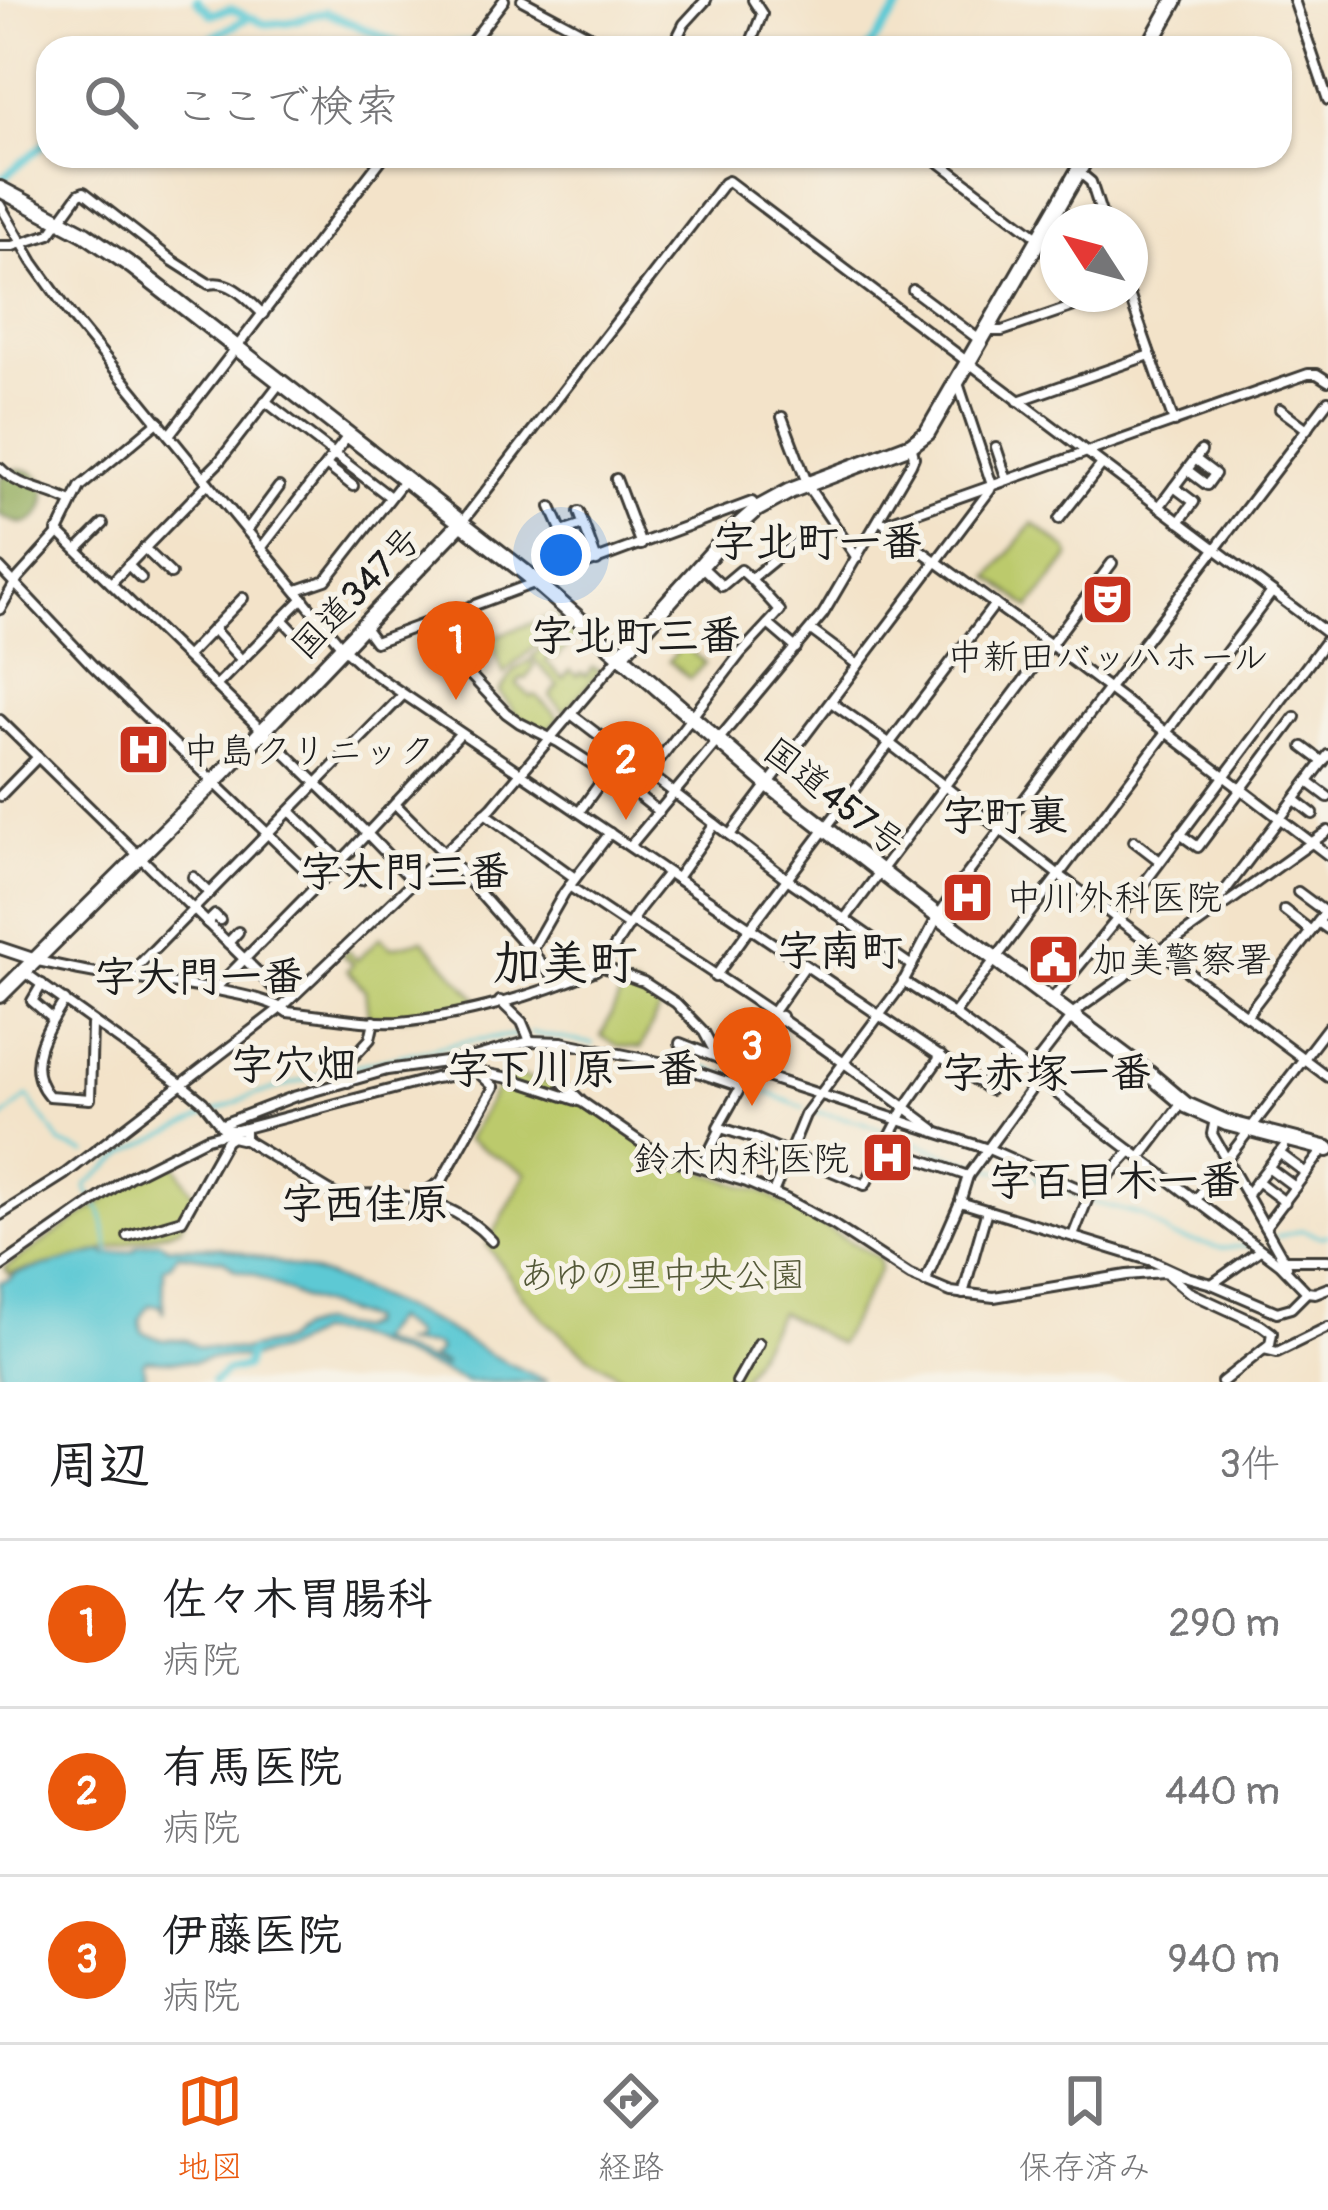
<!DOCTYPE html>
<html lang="ja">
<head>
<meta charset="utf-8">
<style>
	:root { --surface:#fff; --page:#f6f6f6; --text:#202124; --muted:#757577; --line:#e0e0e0; --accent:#ea580c }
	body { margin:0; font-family:Pangolin,"Klee One",sans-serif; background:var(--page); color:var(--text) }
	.compass { position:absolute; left:1040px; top:204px; width:108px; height:108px; border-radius:50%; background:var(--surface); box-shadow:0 3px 9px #0004; rotate:306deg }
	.you { position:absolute; left:561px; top:555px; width:42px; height:42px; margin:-30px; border:9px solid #fff; border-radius:50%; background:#1a73e8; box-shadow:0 0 0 18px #1a73e833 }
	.badge { display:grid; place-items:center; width:78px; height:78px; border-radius:50%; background:var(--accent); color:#fff; font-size:39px; font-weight:700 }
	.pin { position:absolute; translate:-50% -99px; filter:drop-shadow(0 3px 6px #0008) }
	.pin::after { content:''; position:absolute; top:63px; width:42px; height:36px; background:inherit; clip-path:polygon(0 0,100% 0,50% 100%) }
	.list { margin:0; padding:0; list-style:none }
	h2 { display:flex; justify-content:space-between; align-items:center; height:156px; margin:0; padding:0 48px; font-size:51px }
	h2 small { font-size:39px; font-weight:400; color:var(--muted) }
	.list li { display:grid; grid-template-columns:78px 1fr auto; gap:36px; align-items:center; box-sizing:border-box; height:168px; padding:0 48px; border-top:3px solid var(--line) }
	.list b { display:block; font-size:45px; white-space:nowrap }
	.list p { margin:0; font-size:39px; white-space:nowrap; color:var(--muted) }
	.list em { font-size:39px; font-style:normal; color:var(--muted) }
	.icon { flex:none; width:66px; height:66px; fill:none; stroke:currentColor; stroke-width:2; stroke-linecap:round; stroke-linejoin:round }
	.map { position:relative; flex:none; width:1328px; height:1382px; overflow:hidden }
	.search { position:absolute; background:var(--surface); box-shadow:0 3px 9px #0004; left:36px; right:36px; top:36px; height:132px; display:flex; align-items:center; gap:30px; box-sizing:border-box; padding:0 42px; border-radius:36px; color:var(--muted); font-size:45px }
	.sheet { height:660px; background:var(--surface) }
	nav { display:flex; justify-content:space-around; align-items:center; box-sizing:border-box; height:168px; border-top:3px solid var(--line); background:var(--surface); font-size:33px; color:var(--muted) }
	nav a { display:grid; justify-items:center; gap:6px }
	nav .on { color:var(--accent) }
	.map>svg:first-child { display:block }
</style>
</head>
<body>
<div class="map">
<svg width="1328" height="1382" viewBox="0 0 1328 1382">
	<rect width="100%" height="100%" fill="#f7f3e8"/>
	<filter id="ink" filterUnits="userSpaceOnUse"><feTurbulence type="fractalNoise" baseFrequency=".00833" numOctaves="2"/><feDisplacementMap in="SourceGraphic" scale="24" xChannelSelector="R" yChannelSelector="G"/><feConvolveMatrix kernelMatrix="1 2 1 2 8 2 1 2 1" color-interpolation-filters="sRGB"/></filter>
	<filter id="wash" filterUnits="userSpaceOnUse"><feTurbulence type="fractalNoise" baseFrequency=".004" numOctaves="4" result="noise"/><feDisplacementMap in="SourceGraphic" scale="48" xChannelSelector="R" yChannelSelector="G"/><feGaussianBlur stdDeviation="2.7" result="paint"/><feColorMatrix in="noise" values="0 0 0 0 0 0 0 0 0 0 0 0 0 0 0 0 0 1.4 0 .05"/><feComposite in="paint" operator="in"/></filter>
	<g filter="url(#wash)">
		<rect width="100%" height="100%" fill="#f3e3c9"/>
		<!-- green -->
		<g fill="#bcca6c" stroke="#6c7344" stroke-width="3">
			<path d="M1033,523L1067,549L1070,556L1030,608L990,577Z"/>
			<path d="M555,615L562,624L511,667L504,675L490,638Z"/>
			<path d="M565,628L576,638L556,658L552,654L546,661L563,679L570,670L577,676L581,672L586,676L593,667L600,671L564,712L550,696L558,686L532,657Z"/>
			<path d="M683,645L705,663L690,679L669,661Z"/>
			<path d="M530,660L534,666L526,679L521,678L517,684L531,697L535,695L559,718L546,732L519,718L499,692L515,670Z"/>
			<path d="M380,937L391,947L423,940L479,1001L402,1018L368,1016L365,990L347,970L353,964L342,955L347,950L357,960Z"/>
			<path d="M624,987H634L661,1005L641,1048L619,1046L601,1036Z"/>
			<path d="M506,1072L564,1088L680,1164L765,1193L879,1258L880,1269L839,1344L780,1312L740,1382H629L588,1356L548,1323L521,1294L487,1245L526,1173L467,1140Z"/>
			<path d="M174,1162L194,1195L180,1228L71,1260L9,1274L5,1268L118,1191Z"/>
		</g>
		<!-- forest -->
		<path fill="#95ae60" stroke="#58653e" stroke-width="3" d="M18,469C59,470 48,526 20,523C15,523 4,517 0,515V478Z"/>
		<!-- water -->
		<path fill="#5dc9d4" stroke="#3c7278" stroke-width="3" fill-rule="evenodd" d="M158,1241L169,1247H220L328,1276L434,1322L487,1353L548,1382H468L349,1335L317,1332L285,1349L254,1357L211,1358L194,1362L146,1360L143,1363L145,1382H0V1282L10,1279L17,1273L103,1251L107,1255L134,1250L137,1246ZM178,1254L223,1260L235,1270L253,1274L300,1297L368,1320L367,1325L357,1329L318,1323L299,1329L282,1342L242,1350L198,1347L186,1340H162L142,1332L140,1319L149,1305L161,1306L163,1314L164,1268L170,1265ZM393,1319L413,1334L414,1338L408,1342L400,1343C413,1345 423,1343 436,1346L439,1351L431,1358L445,1364L444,1367L375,1341Z"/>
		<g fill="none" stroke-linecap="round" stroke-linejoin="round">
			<!-- stream -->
			<g stroke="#5dc9d4" stroke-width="3">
				<path d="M531,1033L593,1044"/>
				<path d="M666,1060L709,1068L804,1108"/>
				<path d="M349,1067L467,1041L522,1034"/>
				<path d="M813,1111L862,1122L952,1157L994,1170L1036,1178L1082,1198"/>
				<path d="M0,1121L28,1096C37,1114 51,1125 60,1143L86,1153"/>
				<path d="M92,1198L86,1189L87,1184L126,1153L213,1112L251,1096L340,1069"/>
				<path d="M1091,1202L1142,1215L1173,1237L1221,1248L1251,1246"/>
				<path d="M97,1206L101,1211L110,1254"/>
				<path d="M1277,1237L1302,1230L1322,1237L1328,1235"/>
			</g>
			<!-- river -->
			<g stroke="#5dc9d4" stroke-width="8">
				<path d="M196,0L211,14L231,9L265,24L290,22L325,12L409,48"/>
				<path d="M205,48L213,37L248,18"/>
				<path d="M423,48C462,45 497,38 536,48"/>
				<path d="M869,48L905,0"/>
				<path d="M0,180L48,141"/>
				<path d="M213,1382L226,1371L245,1367L250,1352"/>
			</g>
		</g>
	</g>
	<g filter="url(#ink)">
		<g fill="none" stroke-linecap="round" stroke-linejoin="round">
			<defs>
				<g id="minor">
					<path d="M522,0L612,48"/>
					<path d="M1294,0L1328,100"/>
					<path d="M467,48L504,0"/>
					<path d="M672,48L684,24L706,0"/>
					<path d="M745,48L751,42L762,14L753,0"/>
					<path d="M931,156L1039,238"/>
					<path d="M1079,172L1091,182L1104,222"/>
					<path d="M0,205L33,262L73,318L343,648L365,668L990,1090L1015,1060L1102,1129L1280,1264L1307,1292L1315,1293L1328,1288"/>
					<path d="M0,246H13L50,234L79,194L84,192L173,261L209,284C231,279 248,300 263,314"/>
					<path d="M913,290L981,341"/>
					<path d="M1129,294L1174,422"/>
					<path d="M986,331H1002L1109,294"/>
					<path d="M265,401L390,497"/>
					<path d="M1018,401L1150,355"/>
					<path d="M1280,409L1307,429"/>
					<path d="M782,417L809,488L857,558"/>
					<path d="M169,435L384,156"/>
					<path d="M996,447L1007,480"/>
					<path d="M326,465L353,486"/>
					<path d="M0,468C19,488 46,489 71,502"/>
					<path d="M1187,470L1207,485L1215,474L1195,459"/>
					<path d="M204,477L219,462L280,383"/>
					<path d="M616,479L641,545"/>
					<path d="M1174,487L1194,502L1179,522"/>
					<path d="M551,507L562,532L583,525"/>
					<path d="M1159,507L1201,451"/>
					<path d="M579,512L597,561"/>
					<path d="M1059,519L1102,464"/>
					<path d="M879,520L1055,648L1328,855"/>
					<path d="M462,522L724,183L728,181L1328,634"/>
					<path d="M886,523L1308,374H1317L1328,381"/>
					<path d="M247,530L279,487"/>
					<path d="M57,531L350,816L414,882"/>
					<path d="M262,547L348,436"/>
					<path d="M144,548L171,574"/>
					<path d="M78,549L103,524"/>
					<path d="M128,565L141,578"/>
					<path d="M702,567L722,586L741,570L751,579"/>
					<path d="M0,568L93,666L319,883"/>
					<path d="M111,583L208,483"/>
					<path d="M297,590L326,580L405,479"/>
					<path d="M0,609L18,578L56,536L80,487L159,421"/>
					<path d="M282,619L303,641"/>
					<path d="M439,619L460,664L506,713L520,723L558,742L629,788L659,812"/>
					<path d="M768,624L796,648"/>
					<path d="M364,627L375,642L752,502L756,507"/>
					<path d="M213,629L238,656"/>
					<path d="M811,630L858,665"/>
					<path d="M187,656L243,598"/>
					<path d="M217,685L303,598"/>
					<path d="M831,702L889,743L1059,875L1328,1077"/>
					<path d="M571,714L787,879L912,966"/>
					<path d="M0,720L277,991"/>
					<path d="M1303,747L1323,762"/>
					<path d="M649,773L740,654L780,611L751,579L795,543"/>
					<path d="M1308,782L1328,797"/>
					<path d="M0,796L38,757"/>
					<path d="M1295,800L1313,814"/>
					<path d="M395,804L445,854L560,984"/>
					<path d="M291,812L361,880"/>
					<path d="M579,812L622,753"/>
					<path d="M485,813L575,878"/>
					<path d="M1180,834L1198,847L1295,717"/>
					<path d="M730,835L990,490L992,485L958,383"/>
					<path d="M1134,841L1160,861"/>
					<path d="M630,846L823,614L911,464L914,457L911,445"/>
					<path d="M193,877L209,893"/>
					<path d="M677,878L715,824"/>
					<path d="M569,886L629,926"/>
					<path d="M1298,892L1325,912"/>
					<path d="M1284,910L1311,931"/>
					<path d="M1209,912L1328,755"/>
					<path d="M844,920L1112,563"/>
					<path d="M632,921C736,986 836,1055 934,1129"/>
					<path d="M1318,922L1328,929"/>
					<path d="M207,923L215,915L220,920"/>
					<path d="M228,943L238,932"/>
					<path d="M531,951L564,893L610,833"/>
					<path d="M38,961C60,966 81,971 103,974C143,981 261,990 287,1012C323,1015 362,1024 399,1022C462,1017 538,995 596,970L602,966L640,908L668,873"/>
					<path d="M603,967L644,982L676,1003L704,1032L718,1058L748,1071L991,1150L1091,1194"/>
					<path d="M24,972L181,1084L203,1102L224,1129L245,1131V1140L334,1194L339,1196C394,1190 452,1197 492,1241"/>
					<path d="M127,977L403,695"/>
					<path d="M715,977L750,928L995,604"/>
					<path d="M903,981L954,1014L1015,1060"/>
					<path d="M42,984L32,1001L53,1019"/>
					<path d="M214,990L350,852L460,734"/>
					<path d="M1052,999L1118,918L1328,638"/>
					<path d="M65,1000C47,1028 22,1066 49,1096L90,1099L92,1025"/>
					<path d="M500,1001L522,1022L530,1041"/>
					<path d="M773,1012L805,966"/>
					<path d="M954,1014L1272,592"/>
					<path d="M1246,1016L1328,909"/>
					<path d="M561,1042L563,1083L580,1100"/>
					<path d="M680,1043L718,1058"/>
					<path d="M1029,1072L1076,1011L1328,831"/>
					<path d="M348,1082L344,1074L345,1066L370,1039L374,1021"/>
					<path d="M1215,1119L1212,1134L1287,1266"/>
					<path d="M220,1125L293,1097L387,1070L467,1059L530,1041L561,1042L679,1066L742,1087"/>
					<path d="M721,1128L753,1138L865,1185L906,1106L941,1056"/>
					<path d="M885,1147L968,1176"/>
					<path d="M1279,1153L1306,1173"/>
					<path d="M1140,1158L1182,1103"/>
					<path d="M702,1166L721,1128L718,1127L781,1016"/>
					<path d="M1268,1167L1295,1187"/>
					<path d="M1257,1181L1285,1202"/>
					<path d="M773,1193L805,1115L901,986L938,916L959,885L1328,401"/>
					<path d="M1247,1194L1284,1147"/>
					<path d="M417,1197L441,1182L494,1087L479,1073"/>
					<path d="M1195,1201L1328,1027"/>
					<path d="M960,1202L1152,1261L1187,1277L1212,1284L1277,1312L1291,1308L1307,1292"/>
					<path d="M0,1215L65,1174L282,1007L492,807L619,657"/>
					<path d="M1265,1227L1323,1150"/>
					<path d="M128,1236L182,1220L226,1141L232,1137L245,1140"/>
					<path d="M1073,1236L1088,1198L1131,1151"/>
					<path d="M1283,1260H1328"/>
					<path d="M0,1267L129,1177L207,1138L435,1078L478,1072L509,1078L582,1102L661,1156L747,1182L786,1199L832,1224L910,1275L951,1292L994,1297L1127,1275L1163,1272L1183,1276"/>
					<path d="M1170,1276L1189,1292L1261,1325L1272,1333L1270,1344L1222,1382"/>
					<path d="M925,1282L960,1202L968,1176L1038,1080"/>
					<path d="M1212,1284L1260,1250"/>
					<path d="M963,1294L987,1210"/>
					<path d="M1264,1349L1277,1352L1328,1327"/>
					<path d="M737,1382L759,1343"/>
				</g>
				<path id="major" d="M0,948L36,960"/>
				<g id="highway">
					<path d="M1148,48L1175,0"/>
					<path d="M0,189L85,234L133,267L527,574L768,784L938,916L1148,1073L1186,1105L1227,1123L1328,1149"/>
					<path d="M620,656L729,534L757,509L790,491L911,445L927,433L1087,156"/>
					<path d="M0,995L214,782L462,522"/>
				</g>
			</defs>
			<!-- minor casing -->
			<use href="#minor" stroke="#3c3a36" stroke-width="14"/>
			<!-- major casing -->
			<use href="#major" stroke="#3c3a36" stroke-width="16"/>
			<!-- highway casing -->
			<use href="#highway" stroke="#3c3a36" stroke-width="20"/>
			<!-- minor -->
			<use href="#minor" stroke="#fff" stroke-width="8"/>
			<!-- major -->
			<use href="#major" stroke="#fff" stroke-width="10"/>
			<!-- highway -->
			<use href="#highway" stroke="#fff" stroke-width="14"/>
		</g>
	</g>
	<!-- icons -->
	<defs>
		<symbol id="theatre-square" viewBox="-11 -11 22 22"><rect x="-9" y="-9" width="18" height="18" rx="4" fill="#c8321e" stroke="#f7f3e8"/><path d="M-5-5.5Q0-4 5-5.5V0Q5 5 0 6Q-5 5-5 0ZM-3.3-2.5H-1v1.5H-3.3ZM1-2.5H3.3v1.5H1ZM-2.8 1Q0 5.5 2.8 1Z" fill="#fff"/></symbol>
		<symbol id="hospital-square" viewBox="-11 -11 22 22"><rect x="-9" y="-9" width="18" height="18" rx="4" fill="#c8321e" stroke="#f7f3e8"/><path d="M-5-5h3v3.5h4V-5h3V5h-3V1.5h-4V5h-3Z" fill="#fff"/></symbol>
		<symbol id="civic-square" viewBox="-11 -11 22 22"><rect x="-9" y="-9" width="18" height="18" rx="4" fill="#c8321e" stroke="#f7f3e8"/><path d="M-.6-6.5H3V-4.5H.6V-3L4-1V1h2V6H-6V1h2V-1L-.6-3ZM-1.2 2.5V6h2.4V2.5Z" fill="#fff"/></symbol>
	</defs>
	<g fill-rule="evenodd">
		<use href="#theatre-square" x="1078" y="570" width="59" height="59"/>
		<use href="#hospital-square" x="114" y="720" width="59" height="59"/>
		<use href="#hospital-square" x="938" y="868" width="59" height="59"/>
		<use href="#civic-square" x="1024" y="930" width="59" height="59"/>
		<use href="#hospital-square" x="858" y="1128" width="59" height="59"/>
	</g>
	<g text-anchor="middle" stroke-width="10" stroke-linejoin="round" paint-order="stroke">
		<!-- street labels -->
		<g font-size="36" fill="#1c1c1c" stroke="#f7f3e8">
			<text transform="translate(355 592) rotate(-46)" y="13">国道347号</text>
			<text transform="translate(835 796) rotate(38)" y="13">国道457号</text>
		</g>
		<!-- poi labels -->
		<g font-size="36" fill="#1c1c1c" stroke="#f7f3e8" text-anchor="start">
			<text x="1108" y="669" text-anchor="middle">中新田バッハホール</text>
			<text x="183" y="763">中島クリニック</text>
			<text x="1006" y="910">中川外科医院</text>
			<text x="1092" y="972">加美警察署</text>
			<text x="849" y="1171" text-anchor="end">鈴木内科医院</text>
		</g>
		<!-- park labels -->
		<g font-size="36" fill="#545938" stroke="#f7f3e8">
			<text x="662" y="1287">あゆの里中央公園</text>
		</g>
		<!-- quarter labels -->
		<g font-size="42" font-weight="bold" fill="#1c1c1c" stroke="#f7f3e8">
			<text x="818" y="556">字北町一番</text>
			<text x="636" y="650">字北町三番</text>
			<text x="1005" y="830">字町裏</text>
			<text x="405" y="886">字大門三番</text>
			<text x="840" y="965">字南町</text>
			<text x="199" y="991">字大門一番</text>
			<text x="294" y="1079">字穴畑</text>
			<text x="573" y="1083">字下川原一番</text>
			<text x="1047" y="1087">字赤塚一番</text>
			<text x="1115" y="1195">字百目木一番</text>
			<text x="365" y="1218">字西佳原</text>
		</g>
		<!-- district labels -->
		<g font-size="48" font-weight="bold" fill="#1c1c1c" stroke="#f7f3e8">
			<text x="565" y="979">加美町</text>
		</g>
	</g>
</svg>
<svg class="compass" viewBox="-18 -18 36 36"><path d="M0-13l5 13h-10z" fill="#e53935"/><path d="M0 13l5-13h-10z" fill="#757577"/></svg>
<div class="you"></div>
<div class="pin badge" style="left:456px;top:700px">1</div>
<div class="pin badge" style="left:626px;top:820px">2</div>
<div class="pin badge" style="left:752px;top:1106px">3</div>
<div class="search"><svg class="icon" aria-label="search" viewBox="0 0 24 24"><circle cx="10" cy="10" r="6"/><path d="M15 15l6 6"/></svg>ここで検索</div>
</div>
<section class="sheet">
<h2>周辺<small>3件</small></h2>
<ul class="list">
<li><span class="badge">1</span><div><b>佐々木胃腸科</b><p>病院</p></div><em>290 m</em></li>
<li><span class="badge">2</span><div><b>有馬医院</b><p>病院</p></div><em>440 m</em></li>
<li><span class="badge">3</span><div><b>伊藤医院</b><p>病院</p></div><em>940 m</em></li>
</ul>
</section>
<nav>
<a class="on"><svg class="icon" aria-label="map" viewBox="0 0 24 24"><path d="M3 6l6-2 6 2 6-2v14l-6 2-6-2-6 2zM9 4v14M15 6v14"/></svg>地図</a>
<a><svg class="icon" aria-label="directions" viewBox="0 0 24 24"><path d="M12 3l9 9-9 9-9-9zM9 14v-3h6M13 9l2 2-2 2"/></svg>経路</a>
<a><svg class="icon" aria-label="saved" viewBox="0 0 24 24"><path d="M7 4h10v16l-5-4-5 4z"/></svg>保存済み</a>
</nav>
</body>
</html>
